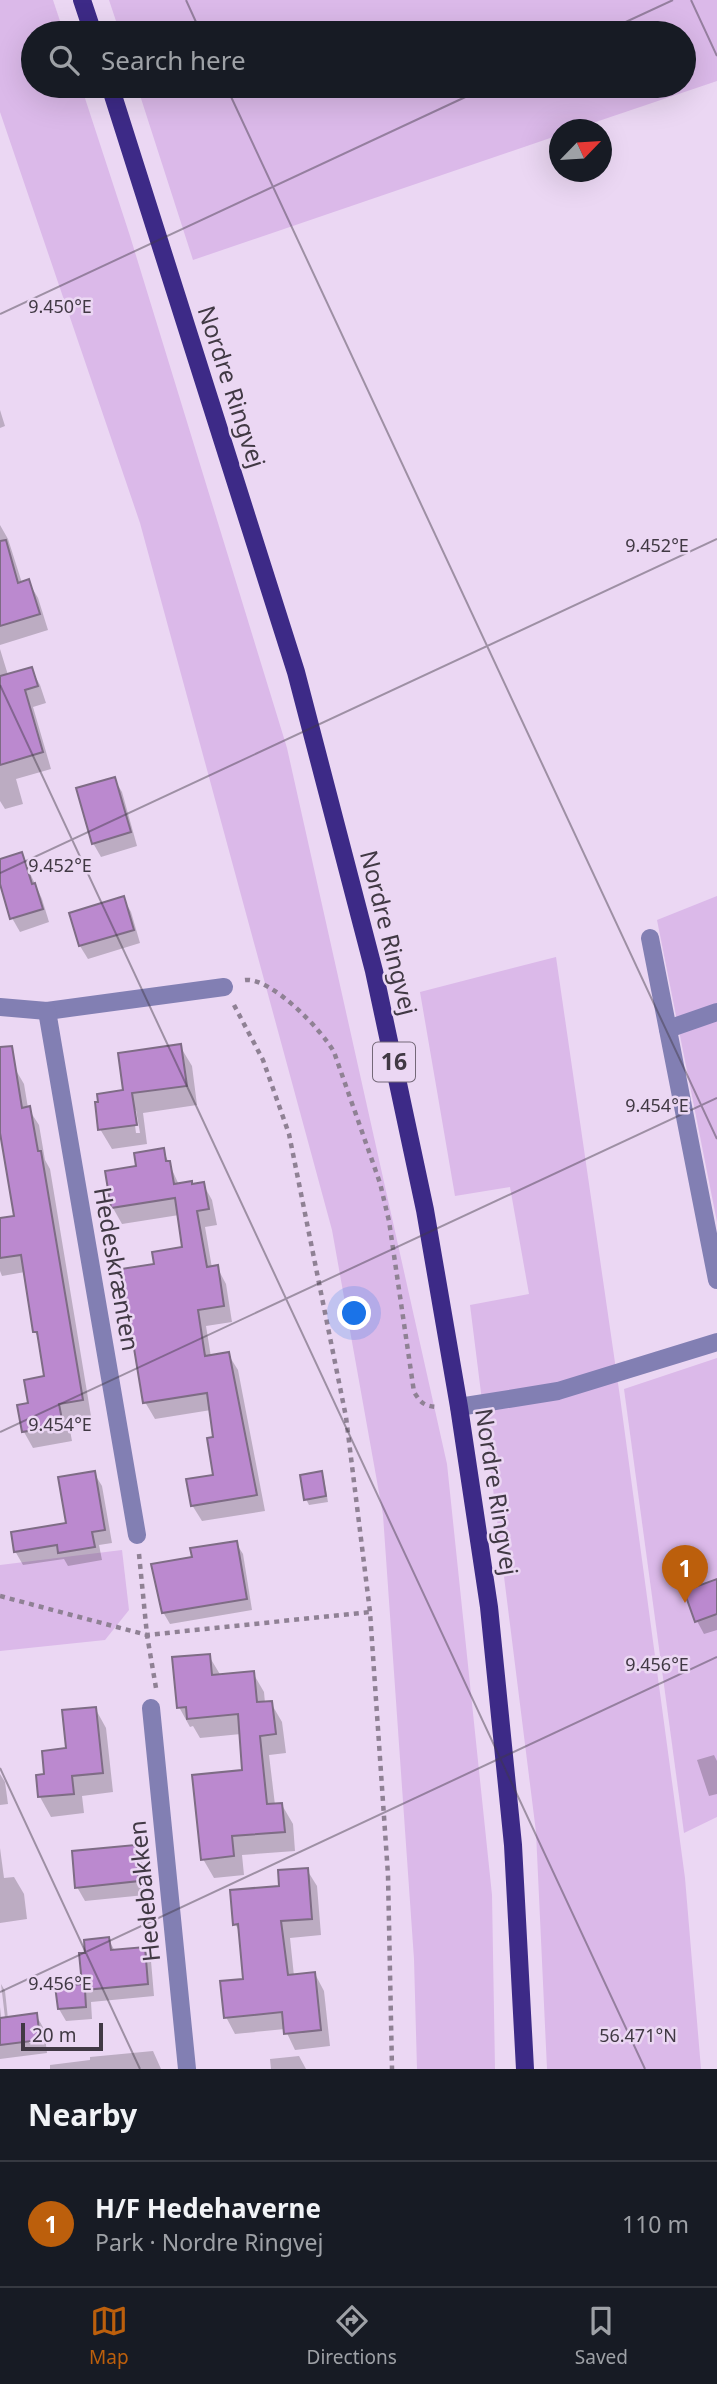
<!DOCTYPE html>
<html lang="en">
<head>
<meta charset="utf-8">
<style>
	:root { --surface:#171b24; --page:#20242c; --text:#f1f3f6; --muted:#9ea1a6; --line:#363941; --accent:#bc5f0c }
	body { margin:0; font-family:"Noto Sans",sans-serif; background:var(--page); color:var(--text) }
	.compass { position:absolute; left:549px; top:119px; width:63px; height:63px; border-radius:50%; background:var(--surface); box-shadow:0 7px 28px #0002; rotate:65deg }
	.scale { position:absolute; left:21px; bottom:18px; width:82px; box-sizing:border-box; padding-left:7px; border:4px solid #413944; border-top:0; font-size:19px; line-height:24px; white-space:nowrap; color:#413944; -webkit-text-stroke:5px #ebd7f3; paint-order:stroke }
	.you { position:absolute; left:355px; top:1314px; width:24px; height:24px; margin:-18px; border:5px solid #fff; border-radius:50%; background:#1a73e8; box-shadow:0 0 0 10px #1a73e833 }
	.badge { display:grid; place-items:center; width:46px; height:46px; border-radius:50%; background:var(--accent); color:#fff; font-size:23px; font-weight:700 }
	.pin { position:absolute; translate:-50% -58px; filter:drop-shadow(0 2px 4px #0008) }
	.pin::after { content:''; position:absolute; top:37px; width:24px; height:21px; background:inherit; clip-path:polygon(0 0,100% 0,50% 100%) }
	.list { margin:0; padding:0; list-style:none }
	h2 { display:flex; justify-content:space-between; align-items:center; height:91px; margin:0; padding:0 28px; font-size:30px }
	h2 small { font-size:23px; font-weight:400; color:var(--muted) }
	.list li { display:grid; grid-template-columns:46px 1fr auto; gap:21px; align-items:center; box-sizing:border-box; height:126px; padding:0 28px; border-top:2px solid var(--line) }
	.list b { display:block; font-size:26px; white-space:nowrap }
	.list p { margin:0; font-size:23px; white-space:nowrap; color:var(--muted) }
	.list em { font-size:23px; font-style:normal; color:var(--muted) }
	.icon { flex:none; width:38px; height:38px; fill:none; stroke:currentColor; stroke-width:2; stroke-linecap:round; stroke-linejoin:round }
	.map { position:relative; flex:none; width:717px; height:2069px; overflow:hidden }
	.search { position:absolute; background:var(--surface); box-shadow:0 7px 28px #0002; left:21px; right:21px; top:21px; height:77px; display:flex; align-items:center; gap:18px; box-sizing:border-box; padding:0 24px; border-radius:38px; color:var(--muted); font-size:26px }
	.sheet { height:217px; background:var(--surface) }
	nav { display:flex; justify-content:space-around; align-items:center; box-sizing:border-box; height:98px; border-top:2px solid var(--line); background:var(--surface); font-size:19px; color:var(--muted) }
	nav a { display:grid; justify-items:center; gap:4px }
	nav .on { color:var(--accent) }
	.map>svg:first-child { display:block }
</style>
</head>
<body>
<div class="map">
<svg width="717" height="2069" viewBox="0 0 717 2069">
	<rect width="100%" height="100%" fill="#ebd7f3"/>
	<!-- green -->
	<g fill="#dbb9e9">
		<path d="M0,0H53L64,33H33V86H81L130,236L287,748L447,1464L492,1895L495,2069H417L414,1959L383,1515L332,1230L140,523L0,112Z"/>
		<path d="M109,0H717V81L575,129L560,130L559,135L193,260L137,86H684V33H120Z"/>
		<path d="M717,896V1222L657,920Z"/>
		<path d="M556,957L620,1397L685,1878L701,2069H547L536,1832L470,1305L529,1294L510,1187L455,1196L420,992Z"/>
		<path d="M717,1358V1817L684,1833L624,1389Z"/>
		<path d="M122,1550L129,1610L105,1640L0,1651V1565Z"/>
	</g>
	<!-- shadow -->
	<g fill="#0003" fill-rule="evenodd">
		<path d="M0,410L5,426L0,428Z"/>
		<path d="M0,525L8,539L22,583L28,581L38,598L48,630L0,645Z"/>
		<path d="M0,649L8,675L31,669L40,685L46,703L33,707L51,769L16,779L23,804L5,809L0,801Z"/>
		<path d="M114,779L122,792L137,846L101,857L93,843Z"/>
		<path d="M21,854L42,899L49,922L20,932L12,918L0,877V861Z"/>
		<path d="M123,898L131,912L140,943L88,959L80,946L71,914Z"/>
		<path d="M180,1046L192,1066L197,1105L143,1113L147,1144L112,1149L100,1129L125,1092ZM133,1110H136L140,1133H136Z"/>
		<path d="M14,1067L24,1084L28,1108L39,1125L45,1160L50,1169L91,1416L68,1420L72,1441L33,1448L24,1432L30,1405L46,1377L40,1340L35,1332L25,1272L2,1276L0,1271V1238L16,1217L0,1131V1070Z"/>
		<path d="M163,1150L179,1185L203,1184L212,1200L217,1225L205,1227L212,1268L217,1267L226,1284L232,1322L206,1326L211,1357L228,1354L238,1370L265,1511L202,1521L192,1505L215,1476V1439L211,1410L155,1419L145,1402L156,1265L184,1248L179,1215L122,1224L113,1208L107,1173L138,1168Z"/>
		<path d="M94,1473L102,1486L112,1543L99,1545L102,1560L68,1566L64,1559L23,1565L15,1551L68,1525Z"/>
		<path d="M321,1473L324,1479L328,1502L309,1505L306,1499Z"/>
		<path d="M236,1543L243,1554L252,1610L170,1624L163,1612L194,1558Z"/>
		<path d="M717,1581V1630L704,1634L697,1621Z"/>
		<path d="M209,1656L221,1676L253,1673L264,1692L265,1703H271L282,1722L286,1753L269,1755L275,1805H282L293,1824L295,1851L242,1855L244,1875L214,1878L203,1859L244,1772L241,1734L200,1738L193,1726L190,1727L179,1707Z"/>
		<path d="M95,1708L106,1728L113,1792L82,1796L84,1813L51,1817L40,1797L46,1776L68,1750Z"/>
		<path d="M714,1755L717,1761V1794L709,1796L697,1760Z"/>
		<path d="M0,1774L5,1782L8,1804L0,1805Z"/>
		<path d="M134,1847L142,1860L145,1895L85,1901L77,1887Z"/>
		<path d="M0,1848L4,1878L14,1877L24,1894L27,1919L0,1923Z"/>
		<path d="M307,1870L317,1886L321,1935L290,1938L294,1976L315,1974L324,1991L330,2046L295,2050L285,2029L235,2034L226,2017L245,1980L241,1934L235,1924Z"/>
		<path d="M108,1939L115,1951L144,1949L151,1961L154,1996L91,2002L92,2019L66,2021L59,2009L84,1985L87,1954Z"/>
		<path d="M1,1984L5,1991L8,2019L36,2015L44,2029L47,2053L0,2059V2007L2,2026H6Z"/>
		<path d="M153,2051L161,2069H50V2065L90,2060V2057Z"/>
		<path d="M299,2056L306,2069H271L270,2059Z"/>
	</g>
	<!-- building -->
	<g fill="#bb89cf" stroke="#7e6c85" stroke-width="2">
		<path d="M6,540L18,583L29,579L40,614L0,626V541Z"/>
		<path d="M32,667L38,686L25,690L43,752L0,765V676Z"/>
		<path d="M115,777L131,832L92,844L76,788Z"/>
		<path d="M22,852L32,884L35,883L43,909L10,919L0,884V859Z"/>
		<path d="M124,896L134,930L79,946L69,913Z"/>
		<path d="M181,1044L187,1086L132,1093L137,1125L98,1130L95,1102H98L97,1094L123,1090L118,1053Z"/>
		<path d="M12,1046L22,1108L30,1106L38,1151H41L83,1400L59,1404L63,1425L22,1432L17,1405L28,1403L24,1380L44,1376L37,1332H33L21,1255L0,1258V1218L14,1216L0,1133V1047Z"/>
		<path d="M164,1148L166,1161H170L174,1184L192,1181V1184L204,1182L209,1209L197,1211L207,1267L218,1265L224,1306L198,1310L205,1356L229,1352L257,1495L191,1506L186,1479L213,1475L207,1438L213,1437L207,1393L143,1403L121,1269L154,1264L152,1252L182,1247L175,1198L111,1208L105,1171L136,1166L134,1153Z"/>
		<path d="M95,1471L105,1530L92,1532L95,1547L58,1553L57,1545L14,1552L11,1532L66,1523L58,1477Z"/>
		<path d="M322,1471L326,1496L304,1500L300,1475Z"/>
		<path d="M237,1541L247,1599L162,1613L151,1564L192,1557L190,1548Z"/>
		<path d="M717,1579V1614L695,1622L684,1591Z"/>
		<path d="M210,1654L212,1675L254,1671L257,1702L272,1701L276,1734L260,1736L267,1804L282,1803L285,1832L232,1836L234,1856L201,1860L192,1775L242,1770L238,1714L187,1719L186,1707L177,1708L172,1657Z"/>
		<path d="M96,1707L103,1773L72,1776L74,1794L38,1797L36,1775L44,1774L42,1751L66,1748L62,1710Z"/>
		<path d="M135,1845L139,1881L75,1888L72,1851Z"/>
		<path d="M308,1868L312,1919L281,1921L288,1975L315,1972L321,2030L284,2034L282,2012L224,2018L220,1981L243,1979L238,1924L233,1925L230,1890L279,1886L278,1870Z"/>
		<path d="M109,1937L111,1950L145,1947L148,1984L85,1990L86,2007L58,2009L55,1986L82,1984L79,1953H85L84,1940Z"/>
		<path d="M37,2013L40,2040L0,2045V2018Z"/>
	</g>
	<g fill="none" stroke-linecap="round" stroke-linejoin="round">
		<!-- path -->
		<g stroke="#8f8194" stroke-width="4.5" stroke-dasharray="5 5" stroke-linecap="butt">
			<path d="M245,980C271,977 322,1030 334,1052L380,1183L389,1221L414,1392C421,1403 424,1406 437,1407"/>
			<path d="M234,1005L263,1060L289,1134L346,1417L370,1612L388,1875L392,2069"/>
			<path d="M139,1554L147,1635L156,1688"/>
			<path d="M0,1596L147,1635L370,1612"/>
		</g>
		<!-- minor -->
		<g stroke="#827fb3" stroke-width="18">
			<path d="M650,938L717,1280"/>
			<path d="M0,1007L47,1011L224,987"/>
			<path d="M47,1011L137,1535"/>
			<path d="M668,1029L717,1012"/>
			<path d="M459,1407L558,1391L717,1342"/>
			<path d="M151,1708L187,2069"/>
		</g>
		<!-- major -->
		<g stroke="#3d2a87" stroke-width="18">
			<path d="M82,0L93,33"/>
			<path d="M110,86L296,672L374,971L425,1210L459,1407L489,1607L513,1845L525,2069"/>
		</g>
	</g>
	<!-- ticks -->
	<path fill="none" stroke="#413944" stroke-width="2" stroke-opacity="0.45" d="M186,0L201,33M691,0L717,56M602,33L673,0M226,86L717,1139M0,314L489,86M0,685L645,2069M0,873L717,539M0,1432L717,1098M0,1768L140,2069M0,1992L717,1657"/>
	<g text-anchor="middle" stroke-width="5" stroke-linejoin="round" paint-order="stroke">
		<!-- shield labels -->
		<rect fill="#ebd7f3" stroke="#746878" stroke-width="2" x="373" y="1042.5" width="42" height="39" rx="5"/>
		<g font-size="23" font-weight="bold" fill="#413944">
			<text x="394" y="1070">16</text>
		</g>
		<!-- street labels -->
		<g font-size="24" fill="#413944" stroke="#ebd7f3">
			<text transform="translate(231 387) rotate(72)" y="8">Nordre Ringvej</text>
			<text transform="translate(388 933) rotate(76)" y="8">Nordre Ringvej</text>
			<text transform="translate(116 1269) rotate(80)" y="8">Hedeskrænten</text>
			<text transform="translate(496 1492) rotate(81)" y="8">Nordre Ringvej</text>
			<text transform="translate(145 1891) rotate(-96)" y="8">Hedebakken</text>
		</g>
	</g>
	<g font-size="18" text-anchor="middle" fill="#413944" stroke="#ebd7f3" stroke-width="5" stroke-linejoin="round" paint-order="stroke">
		<text x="60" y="313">9.450°E</text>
		<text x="657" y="552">9.452°E</text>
		<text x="60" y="872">9.452°E</text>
		<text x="657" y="1112">9.454°E</text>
		<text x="60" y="1431">9.454°E</text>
		<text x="657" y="1671">9.456°E</text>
		<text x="60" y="1990">9.456°E</text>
		<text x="638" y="2042">56.471°N</text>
	</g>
</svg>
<svg class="compass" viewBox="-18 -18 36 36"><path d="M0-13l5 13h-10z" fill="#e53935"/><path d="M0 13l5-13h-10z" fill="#9ea1a6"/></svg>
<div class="scale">20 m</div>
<div class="you"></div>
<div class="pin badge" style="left:685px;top:1603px">1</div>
<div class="search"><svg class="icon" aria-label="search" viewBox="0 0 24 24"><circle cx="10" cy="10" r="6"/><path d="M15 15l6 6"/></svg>Search here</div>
</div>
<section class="sheet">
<h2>Nearby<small></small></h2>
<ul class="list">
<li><span class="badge">1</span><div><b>H/F Hedehaverne</b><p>Park · Nordre Ringvej</p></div><em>110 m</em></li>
</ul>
</section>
<nav>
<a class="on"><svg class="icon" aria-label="map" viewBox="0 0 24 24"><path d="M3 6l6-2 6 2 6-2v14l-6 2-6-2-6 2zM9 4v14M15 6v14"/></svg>Map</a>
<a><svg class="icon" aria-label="directions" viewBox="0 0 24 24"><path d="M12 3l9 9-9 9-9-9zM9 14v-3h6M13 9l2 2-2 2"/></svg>Directions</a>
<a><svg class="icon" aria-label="saved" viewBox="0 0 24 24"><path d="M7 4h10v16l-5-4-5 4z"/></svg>Saved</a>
</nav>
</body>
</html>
